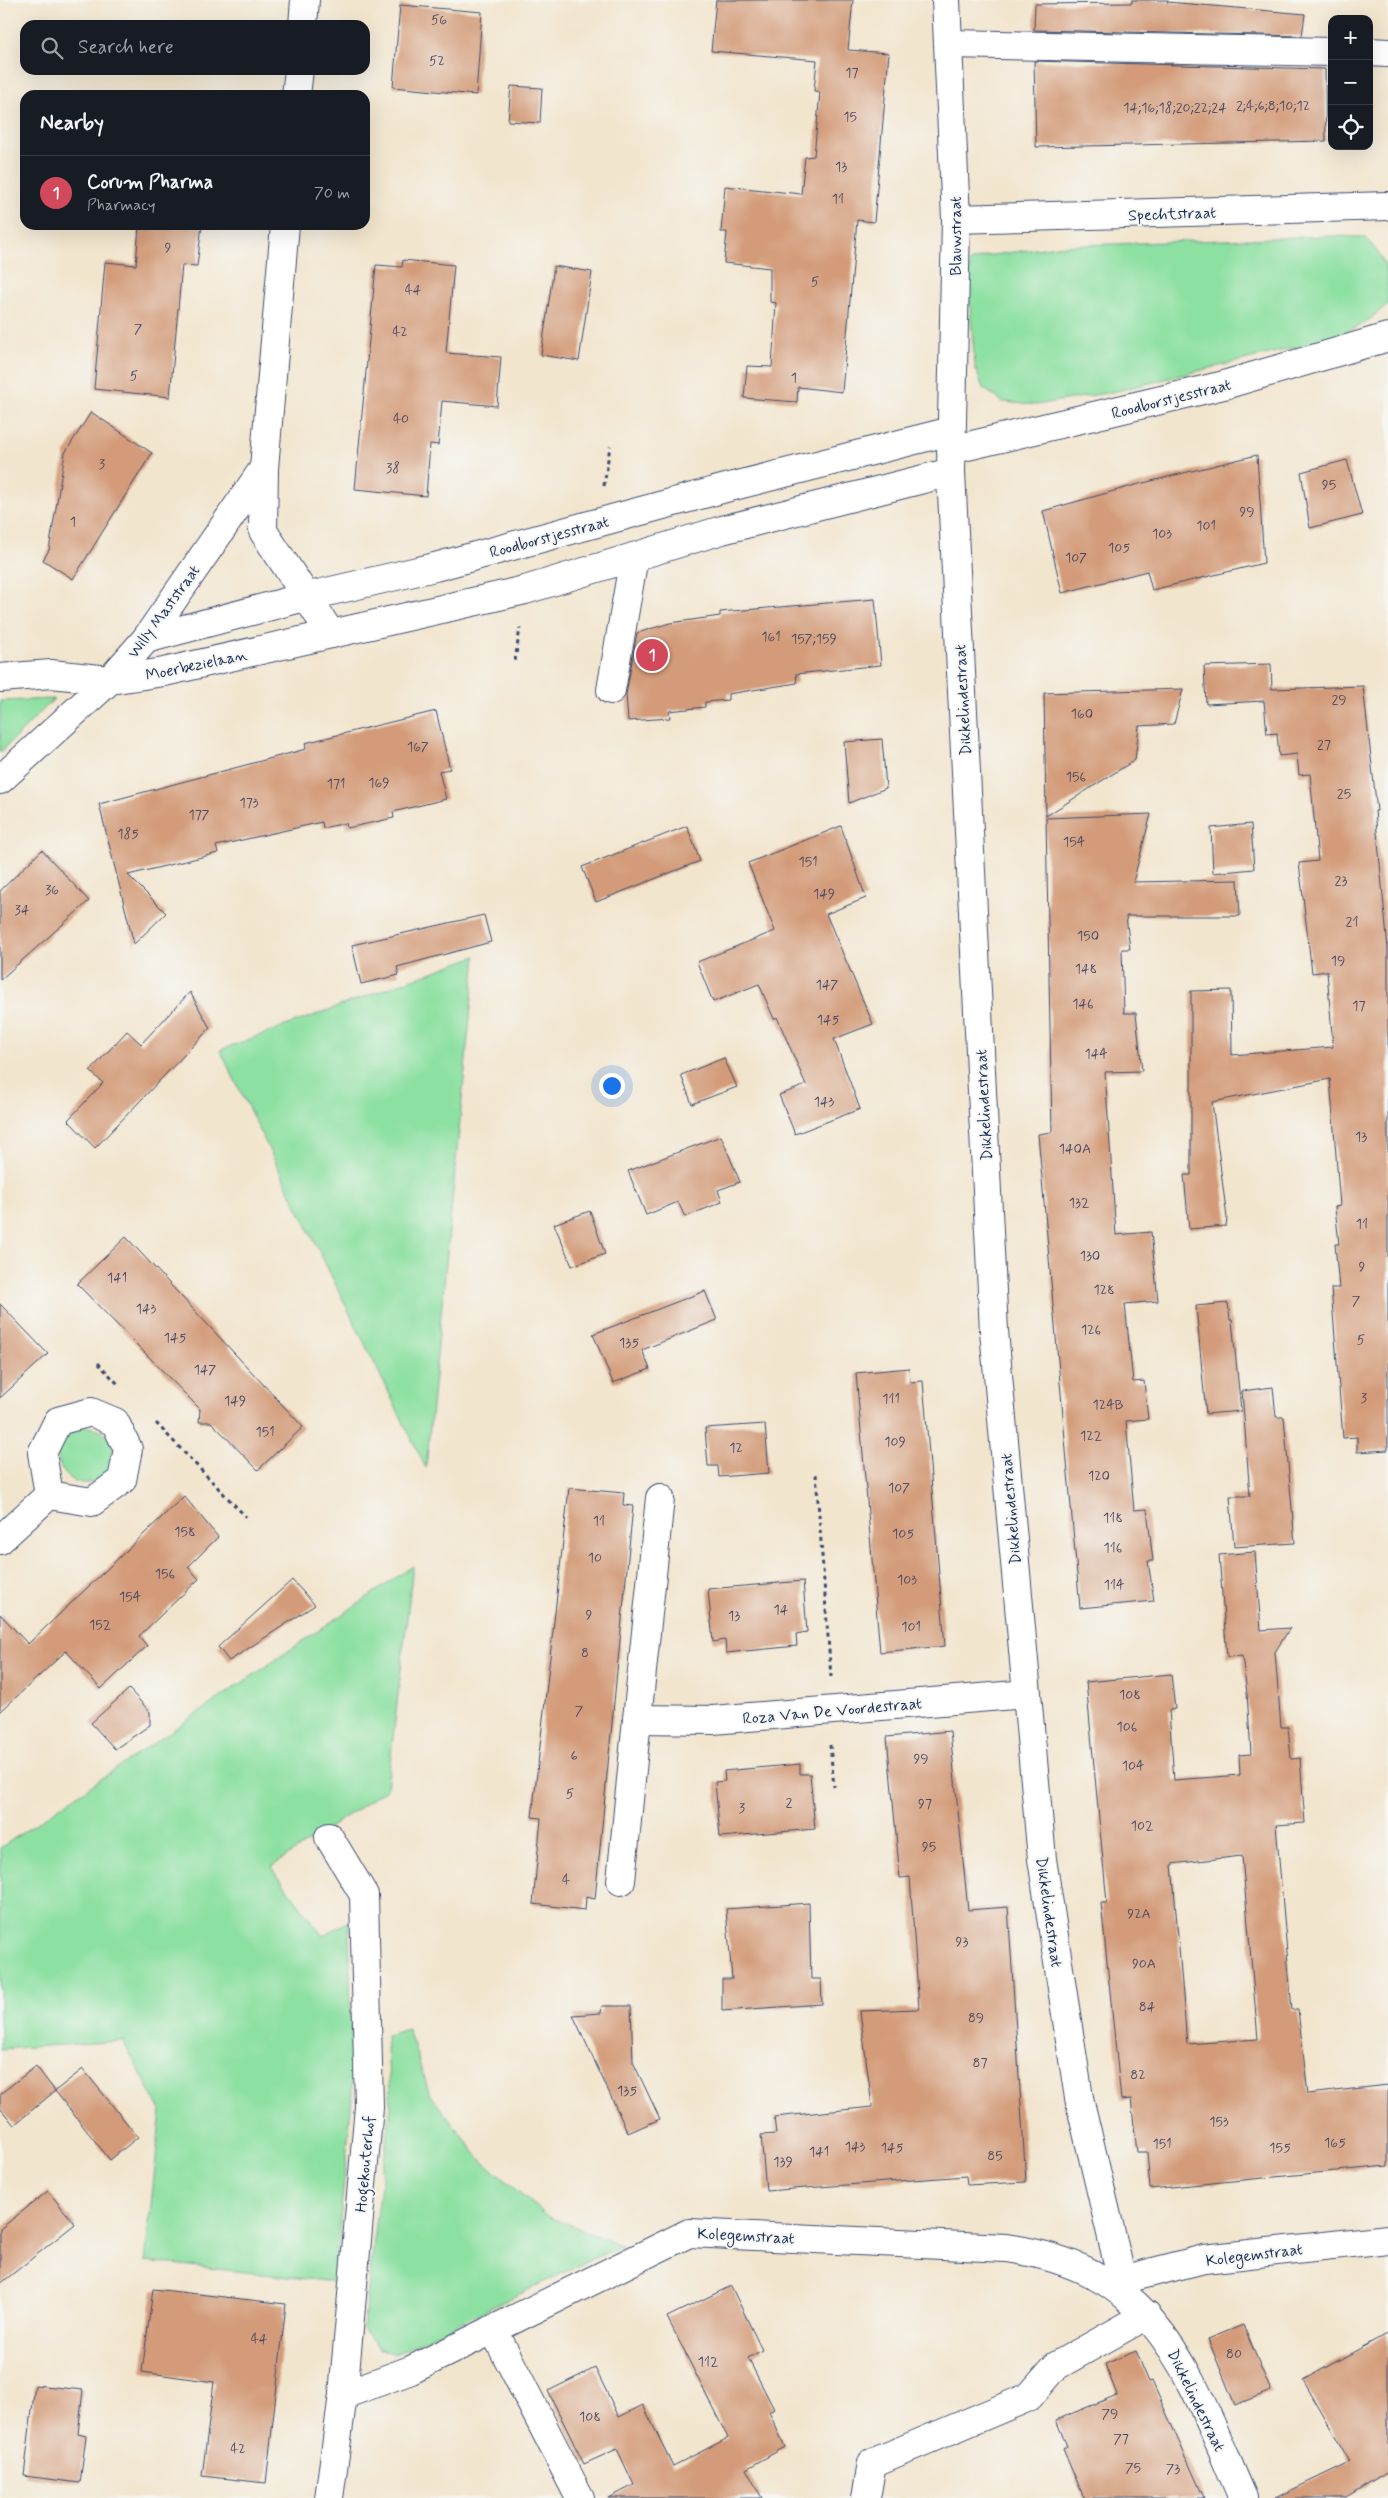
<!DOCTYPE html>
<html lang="en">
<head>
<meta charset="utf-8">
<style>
	:root { --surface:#171b24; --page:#242831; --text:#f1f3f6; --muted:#9ea1a6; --line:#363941; --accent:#d1495b }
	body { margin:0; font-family:Mynerve,sans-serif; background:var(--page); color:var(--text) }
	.controls { position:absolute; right:15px; top:15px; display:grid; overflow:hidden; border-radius:10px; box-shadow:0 5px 20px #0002 }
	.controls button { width:45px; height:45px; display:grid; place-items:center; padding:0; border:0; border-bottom:1px solid var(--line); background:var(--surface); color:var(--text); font:25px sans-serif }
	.you { position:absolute; left:611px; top:1085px; width:18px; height:18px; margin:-12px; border:4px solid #fff; border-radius:50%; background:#1a73e8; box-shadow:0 0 0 8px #1a73e833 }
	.badge { display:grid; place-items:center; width:32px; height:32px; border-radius:50%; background:var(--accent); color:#fff; font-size:16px; font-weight:700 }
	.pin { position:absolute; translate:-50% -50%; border:2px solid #fff; box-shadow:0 1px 5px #0006 }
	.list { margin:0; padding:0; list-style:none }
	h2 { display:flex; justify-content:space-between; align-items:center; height:65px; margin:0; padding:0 20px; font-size:21px }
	h2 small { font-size:16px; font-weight:400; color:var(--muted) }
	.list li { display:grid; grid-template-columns:32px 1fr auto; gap:15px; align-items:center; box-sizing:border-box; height:75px; padding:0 20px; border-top:1px solid var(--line) }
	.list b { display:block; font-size:19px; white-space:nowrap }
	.list p { margin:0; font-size:16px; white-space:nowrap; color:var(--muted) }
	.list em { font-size:16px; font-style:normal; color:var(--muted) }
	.icon { flex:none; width:28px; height:28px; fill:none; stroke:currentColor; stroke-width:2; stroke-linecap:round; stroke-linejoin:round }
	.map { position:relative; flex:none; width:1388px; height:2498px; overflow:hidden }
	.search { position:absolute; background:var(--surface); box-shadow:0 5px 20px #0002; left:20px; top:20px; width:350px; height:55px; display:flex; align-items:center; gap:12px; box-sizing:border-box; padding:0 18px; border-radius:15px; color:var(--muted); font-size:19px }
	.panel { position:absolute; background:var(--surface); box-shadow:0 5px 20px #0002; left:20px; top:90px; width:350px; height:140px; border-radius:15px }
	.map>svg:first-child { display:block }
</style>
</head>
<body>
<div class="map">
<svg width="1388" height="2498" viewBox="0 0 1388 2498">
	<rect width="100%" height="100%" fill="#f6f6f2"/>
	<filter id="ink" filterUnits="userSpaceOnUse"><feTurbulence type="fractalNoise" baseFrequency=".02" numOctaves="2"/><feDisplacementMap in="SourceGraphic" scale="10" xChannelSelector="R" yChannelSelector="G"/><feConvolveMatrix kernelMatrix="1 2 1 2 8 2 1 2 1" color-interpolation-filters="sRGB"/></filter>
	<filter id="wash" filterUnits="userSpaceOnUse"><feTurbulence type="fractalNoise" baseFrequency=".0096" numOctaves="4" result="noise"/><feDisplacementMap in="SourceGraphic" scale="20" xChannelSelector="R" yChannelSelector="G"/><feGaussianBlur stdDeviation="1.12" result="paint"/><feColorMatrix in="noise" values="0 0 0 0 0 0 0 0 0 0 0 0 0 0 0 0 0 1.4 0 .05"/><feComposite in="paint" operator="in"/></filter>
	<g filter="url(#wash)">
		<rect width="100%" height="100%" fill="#f2e5ce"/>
		<!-- green -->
		<g fill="#8ce0a1" stroke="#548880">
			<path d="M1331,236L1365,237C1388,263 1388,268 1388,304L1365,323L1334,338L1112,392L1036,405L1003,402L983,388L975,367L968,281L970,262L986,256L1057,246Z"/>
			<path d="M54,699L0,753V701Z"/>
			<path d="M476,956L426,1468L220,1050Z"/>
			<circle cx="86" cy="1455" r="28"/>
			<path d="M413,1566L387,1789L271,1867L323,1936L349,1921L352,2097L334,2282L145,2261L161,2111L123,2041L0,2049V1848Z"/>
			<path d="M408,2029L430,2095L482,2161L545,2214L623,2247L590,2260L395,2354L379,2348L363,2329L391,2105L386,2035Z"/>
		</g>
		<g id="blocks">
			<!-- building -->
			<g fill="#d39b79" fill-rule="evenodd">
				<path d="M716,0H853L848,50L889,53L874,222L857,220L842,392L798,387L797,402L744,398L747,366L772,367L776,303L770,302V268L724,263L727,232H721L725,186L801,194L805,157L814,156L820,92L814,91L817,60L711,51Z"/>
				<path d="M1132,0H1168L1167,2L1305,14L1302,36L1034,30L1035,4L1132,3Z"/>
				<path d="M400,5L482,12L476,95L393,87Z"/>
				<path d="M1034,61L1325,69L1326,141L1036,147Z"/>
				<path d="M511,86L542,88L540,123L508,121Z"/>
				<path d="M139,225H202L197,266L182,265L170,397L94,389L105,262L136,265Z"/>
				<path d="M403,260L454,265L446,353L501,357L497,406L442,401L438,445L430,444L426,496L355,489L376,265L402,267Z"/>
				<path d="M554,266L592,272L579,361L541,355Z"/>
				<path d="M91,412L152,453L73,579L43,560L49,550L65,453Z"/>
				<path d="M1257,455L1264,563L1152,590L1147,571L1062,593L1043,511L1139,484Z"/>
				<path d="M1347,460L1362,515L1310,528L1301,472Z"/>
				<path d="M875,599L881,665L796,674L797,683L728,694V700L705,702V707L669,711L670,718L628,721L626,694L637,633L670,623L720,616V612Z"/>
				<path d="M1271,664L1272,689L1363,686L1377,811H1375L1388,949V1450L1357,1452V1437L1343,1438L1331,1288H1339L1335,1244H1339L1335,1207L1340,1206L1330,1079L1212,1102L1227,1218L1226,1226L1189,1229L1184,1175H1191V991L1231,990L1232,1055L1333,1047L1327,971L1312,973L1299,863L1318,861L1310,774L1299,775L1297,754L1279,756L1277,733L1267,734L1264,701L1206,704L1204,666Z"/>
				<path d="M1183,689L1174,724L1139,726L1135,760L1046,816L1044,693Z"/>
				<path d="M436,711L450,769L439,771L446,799L393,812L394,818L347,828L346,823L323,828L322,822L216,846L218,853L128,875L166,913L134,944L99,804L306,749L305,743Z"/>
				<path d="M882,739L886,788L849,803L844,742Z"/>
				<path d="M1151,814L1133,882L1238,880L1240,916H1126L1130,949H1122L1124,1013H1136L1142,1071L1105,1072L1116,1235L1151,1232L1158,1301L1125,1304L1133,1382L1144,1381L1148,1419L1126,1421L1134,1510L1147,1509L1153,1561H1148L1154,1601L1080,1608L1038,1134L1052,1132L1046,818Z"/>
				<path d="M1251,824L1254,869L1213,873L1211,828Z"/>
				<path d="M687,826L700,861L596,902L582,867Z"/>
				<path d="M841,826L866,898L826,914L873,1024L834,1039L860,1109L795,1134L779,1095L806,1085L777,1017L774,1019L759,984L713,1002L697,962L775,931L748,863Z"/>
				<path d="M42,850L89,901L0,980V891Z"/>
				<path d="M484,915L491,942L397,967L399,975L361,984L352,945Z"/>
				<path d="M190,992L210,1028L95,1148L68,1120L103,1083L90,1071L127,1031L141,1044Z"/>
				<path d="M724,1058L737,1087L692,1104L681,1075Z"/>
				<path d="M721,1136L740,1182L718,1190L722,1202L685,1217L678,1202L646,1215L628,1171Z"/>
				<path d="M590,1211L605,1254L572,1266L554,1224Z"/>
				<path d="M126,1237L303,1427L258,1470L211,1422H199L200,1409L77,1284Z"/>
				<path d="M705,1291L717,1320L642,1350L650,1369L613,1383L593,1334Z"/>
				<path d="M1228,1303L1230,1320H1232L1241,1411L1206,1414L1196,1306Z"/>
				<path d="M0,1304L48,1354L0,1398Z"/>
				<path d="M909,1368L910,1382L923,1381L945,1646L880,1652L856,1373Z"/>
				<path d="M1273,1387L1276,1417H1284L1295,1543L1234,1547L1230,1496H1250L1242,1391Z"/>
				<path d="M765,1424L769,1473L719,1477L718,1466H708L705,1428Z"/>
				<path d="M569,1488L624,1493L623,1505L633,1506L595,1899L586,1897L585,1910L533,1904L541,1818L532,1817Z"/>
				<path d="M184,1496L218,1537L188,1567L199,1579L139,1636L147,1646L101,1689L66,1651L0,1712V1614L28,1644Z"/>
				<path d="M1255,1552L1261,1630L1290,1628L1275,1652L1281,1727H1288L1291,1759L1300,1758L1305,1823L1276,1825L1292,2010H1298L1308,2094L1388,2085V2166L1150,2189L1147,2152H1137L1131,2099L1121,2100L1101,1903H1107L1086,1682L1171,1674L1175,1709L1169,1710L1174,1780L1240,1775L1239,1755L1251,1754L1247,1693L1242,1656L1227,1657L1219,1555ZM1242,1856L1258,2039L1187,2044L1172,1864Z"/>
				<path d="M292,1580L315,1605L229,1661L218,1647Z"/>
				<path d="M803,1581L807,1632L796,1634L797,1646L726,1653L725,1640L713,1642L708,1589Z"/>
				<path d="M129,1689L150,1712V1725L115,1749L91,1723Z"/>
				<path d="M950,1731L968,1910L1008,1907L1026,2182L967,2185L966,2176L766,2191L761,2135L776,2134L774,2117L872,2107L860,2011L919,2009L910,1877L900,1878L887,1737Z"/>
				<path d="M800,1764V1774H810L815,1829L720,1837L715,1782L725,1781L724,1771Z"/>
				<path d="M809,1903L811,1979H821L822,2004L722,2011V1979H732L726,1909Z"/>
				<path d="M602,2006H631L633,2062L660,2119L628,2133L573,2015L601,2013Z"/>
				<path d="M36,2066L55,2091L14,2125L0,2108V2094Z"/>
				<path d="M83,2069L138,2137L110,2160L55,2091Z"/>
				<path d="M48,2191L75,2224L0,2284V2229Z"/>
				<path d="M731,2286L762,2350L748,2358L774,2409L769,2412L785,2447L746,2469L762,2498H609L634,2485L617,2449L584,2464L548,2391L595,2368L619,2417L643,2405L673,2466L728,2438L667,2317Z"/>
				<path d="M153,2289L286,2304L266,2483L202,2476L214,2382L142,2372Z"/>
				<path d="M1243,2325L1271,2391L1235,2405L1208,2339Z"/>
				<path d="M1388,2333V2472L1346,2498H1275L1350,2462L1303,2380Z"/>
				<path d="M1136,2351L1149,2382L1152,2381L1204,2498H1084L1063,2448L1067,2446L1056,2420L1117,2395L1105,2364Z"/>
				<path d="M35,2385L83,2390L78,2434L86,2436L80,2483L24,2476Z"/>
			</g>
		</g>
	</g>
	<g filter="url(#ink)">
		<use href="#blocks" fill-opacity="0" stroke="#3b4a6f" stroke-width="1"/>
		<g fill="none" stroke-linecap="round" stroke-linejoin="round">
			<defs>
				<g id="minor">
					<path d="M946,0L956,219L951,472L994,1331L1042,1859L1079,2098L1122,2280L1117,2288"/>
					<path d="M303,25L305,0"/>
					<path d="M949,44L1332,52"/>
					<path d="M1369,52L1388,53"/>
					<path d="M296,95L299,70"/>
					<path d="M956,219L1388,206"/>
					<path d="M285,225L264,468L263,531L331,634"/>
					<path d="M951,450L1224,385L1388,337"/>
					<path d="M146,639L305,597L435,567L722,489L951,431"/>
					<path d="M0,678L51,674L110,680L164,672L525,590L722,530L951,472"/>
					<path d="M611,690L634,557"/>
					<path d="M0,780L110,680L146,639L264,468"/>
					<path d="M91,1412L115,1422L128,1449L122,1480L92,1502L49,1495L42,1453L58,1421Z"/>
					<path d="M660,1498L637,1719L713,1720L1027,1694"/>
					<path d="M0,1540L49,1495"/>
					<path d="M329,1837L364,1895L369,2107L343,2395L329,2498"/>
					<path d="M621,1881L637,1719"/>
					<path d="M1122,2280L1204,2259L1388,2239"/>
					<path d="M493,2329L580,2498"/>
					<path d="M343,2395L411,2370L689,2233L1006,2248C1160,2269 1188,2373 1243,2498"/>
					<path d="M866,2498L872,2463L1029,2397L1056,2366L1147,2315"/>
				</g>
			</defs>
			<!-- minor casing -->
			<use href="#minor" stroke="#3b4a6f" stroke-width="30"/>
			<!-- path -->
			<g stroke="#3b4a6f" stroke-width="3" stroke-dasharray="4 4" stroke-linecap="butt">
				<path d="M604,486L610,446"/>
				<path d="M515,661L520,628"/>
				<path d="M98,1363L119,1385"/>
				<path d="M156,1423L246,1517"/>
				<path d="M816,1474L831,1677"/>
				<path d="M830,1745L834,1787"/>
			</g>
			<!-- minor -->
			<use href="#minor" stroke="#fff" stroke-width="28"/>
		</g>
	</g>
	<g text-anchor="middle" stroke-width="4" stroke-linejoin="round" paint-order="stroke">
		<!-- number labels -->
		<g font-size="14" fill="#494a65">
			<text x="439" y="24">56</text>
			<text x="437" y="65">52</text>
			<text x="852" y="77">17</text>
			<text x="1273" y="110">2;4;6;8;10;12</text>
			<text x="1175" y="112">14;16;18;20;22;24</text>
			<text x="850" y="121">15</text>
			<text x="841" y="171">13</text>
			<text x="838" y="203">11</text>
			<text x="168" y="252">9</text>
			<text x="815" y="286">5</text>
			<text x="413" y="294">44</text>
			<text x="138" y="333">7</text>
			<text x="400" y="336">42</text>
			<text x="134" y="380">5</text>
			<text x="794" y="382">1</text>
			<text x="401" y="423">40</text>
			<text x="102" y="468">3</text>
			<text x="393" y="472">38</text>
			<text x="1329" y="489">95</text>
			<text x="1247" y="516">99</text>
			<text x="73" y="526">1</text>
			<text x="1206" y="530">101</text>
			<text x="1162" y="538">103</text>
			<text x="1119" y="552">105</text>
			<text x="1076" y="562">107</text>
			<text x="771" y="641">161</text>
			<text x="814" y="643">157;159</text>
			<text x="1339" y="704">29</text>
			<text x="1082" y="718">160</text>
			<text x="1324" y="749">27</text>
			<text x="418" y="751">167</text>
			<text x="1076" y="781">156</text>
			<text x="379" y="787">169</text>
			<text x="336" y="788">171</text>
			<text x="1344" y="798">25</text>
			<text x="249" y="807">173</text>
			<text x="199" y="819">177</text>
			<text x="128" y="838">185</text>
			<text x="1074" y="846">154</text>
			<text x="808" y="866">151</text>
			<text x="1341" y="885">23</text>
			<text x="52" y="894">36</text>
			<text x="824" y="898">149</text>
			<text x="22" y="914">34</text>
			<text x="1352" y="926">21</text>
			<text x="1088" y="940">150</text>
			<text x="1338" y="965">19</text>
			<text x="1086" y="973">148</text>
			<text x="827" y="989">147</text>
			<text x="1083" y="1008">146</text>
			<text x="1359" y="1010">17</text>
			<text x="828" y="1024">145</text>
			<text x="1096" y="1058">144</text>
			<text x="824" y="1106">143</text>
			<text x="1361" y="1141">13</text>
			<text x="1075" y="1153">140A</text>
			<text x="1079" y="1207">132</text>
			<text x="1362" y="1228">11</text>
			<text x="1090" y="1260">130</text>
			<text x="1362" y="1271">9</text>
			<text x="117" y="1282">141</text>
			<text x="1104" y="1294">128</text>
			<text x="1356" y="1305">7</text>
			<text x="146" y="1313">143</text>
			<text x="1091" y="1334">126</text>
			<text x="175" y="1342">145</text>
			<text x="1361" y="1344">5</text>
			<text x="629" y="1347">135</text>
			<text x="205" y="1374">147</text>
			<text x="1364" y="1402">3</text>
			<text x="891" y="1403">111</text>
			<text x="235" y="1405">149</text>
			<text x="1108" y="1409">124B</text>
			<text x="265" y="1436">151</text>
			<text x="1091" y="1440">122</text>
			<text x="895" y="1446">109</text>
			<text x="736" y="1452">12</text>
			<text x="1099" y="1480">120</text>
			<text x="899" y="1492">107</text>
			<text x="1113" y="1522">118</text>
			<text x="599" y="1525">11</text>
			<text x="185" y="1536">158</text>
			<text x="903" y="1538">105</text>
			<text x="1113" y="1552">116</text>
			<text x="595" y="1562">10</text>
			<text x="165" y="1578">156</text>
			<text x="907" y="1584">103</text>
			<text x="1114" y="1589">114</text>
			<text x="130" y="1601">154</text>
			<text x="781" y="1614">14</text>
			<text x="589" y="1619">9</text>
			<text x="734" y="1620">13</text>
			<text x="100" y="1629">152</text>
			<text x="911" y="1631">101</text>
			<text x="585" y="1657">8</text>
			<text x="1130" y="1699">108</text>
			<text x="579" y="1715">7</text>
			<text x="1127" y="1731">106</text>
			<text x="574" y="1760">6</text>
			<text x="921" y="1763">99</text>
			<text x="1133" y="1770">104</text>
			<text x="570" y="1798">5</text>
			<text x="789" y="1807">2</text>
			<text x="925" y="1808">97</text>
			<text x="742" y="1812">3</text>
			<text x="1142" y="1830">102</text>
			<text x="929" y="1851">95</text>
			<text x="566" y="1884">4</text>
			<text x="1139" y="1918">92A</text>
			<text x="962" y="1946">93</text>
			<text x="1144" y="1968">90A</text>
			<text x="1147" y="2011">84</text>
			<text x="976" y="2022">89</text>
			<text x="980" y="2067">87</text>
			<text x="1138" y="2079">82</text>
			<text x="627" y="2095">135</text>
			<text x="1219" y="2126">153</text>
			<text x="1335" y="2147">165</text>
			<text x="1162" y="2148">151</text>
			<text x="855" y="2151">143</text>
			<text x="892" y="2152">145</text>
			<text x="1280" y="2152">155</text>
			<text x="819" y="2156">141</text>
			<text x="995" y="2160">85</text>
			<text x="783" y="2166">139</text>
			<text x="259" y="2343">44</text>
			<text x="1234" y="2358">80</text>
			<text x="708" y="2366">112</text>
			<text x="1110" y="2418">79</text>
			<text x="590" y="2421">108</text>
			<text x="1121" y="2443">77</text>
			<text x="238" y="2453">42</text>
			<text x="1133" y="2472">75</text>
			<text x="1173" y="2473">73</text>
		</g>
		<!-- street labels -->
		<g font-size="16" fill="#1b2f5e" stroke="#f6f6f2">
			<text transform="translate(1172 213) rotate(-2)" y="6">Spechtstraat</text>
			<text transform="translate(955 236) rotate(-90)" y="6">Blauwstraat</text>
			<text transform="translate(1171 398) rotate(-14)" y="6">Roodborstjesstraat</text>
			<text transform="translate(549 536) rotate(-15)" y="6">Roodborstjesstraat</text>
			<text transform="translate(163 611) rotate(-54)" y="6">Willy Maststraat</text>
			<text transform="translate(196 664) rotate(-12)" y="6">Moerbezielaan</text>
			<text transform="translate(962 700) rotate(-93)" y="6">Dikkelindestraat</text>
			<text transform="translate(983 1105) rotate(-93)" y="6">Dikkelindestraat</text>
			<text transform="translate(1010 1509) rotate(-95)" y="6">Dikkelindestraat</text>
			<text transform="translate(832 1710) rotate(-5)" y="6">Roza Van De Voordestraat</text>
			<text transform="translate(1050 1912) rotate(82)" y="6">Dikkelindestraat</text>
			<text transform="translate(364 2164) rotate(-85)" y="6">Hogekouterhof</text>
			<text transform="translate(746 2235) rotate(3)" y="6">Kolegemstraat</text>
			<text transform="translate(1254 2254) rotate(-7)" y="6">Kolegemstraat</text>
			<text transform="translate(1197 2400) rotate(64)" y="6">Dikkelindestraat</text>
		</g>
	</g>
</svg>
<div class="controls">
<button>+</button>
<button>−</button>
<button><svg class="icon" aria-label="locate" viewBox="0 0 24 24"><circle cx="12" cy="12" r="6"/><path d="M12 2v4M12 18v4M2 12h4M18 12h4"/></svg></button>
</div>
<div class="you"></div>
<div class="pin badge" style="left:652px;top:655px">1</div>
<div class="search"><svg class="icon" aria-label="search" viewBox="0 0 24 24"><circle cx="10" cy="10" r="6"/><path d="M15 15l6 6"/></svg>Search here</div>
<section class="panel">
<h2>Nearby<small></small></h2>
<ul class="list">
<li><span class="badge">1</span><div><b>Corum Pharma</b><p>Pharmacy</p></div><em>70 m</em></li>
</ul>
</section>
</div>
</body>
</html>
